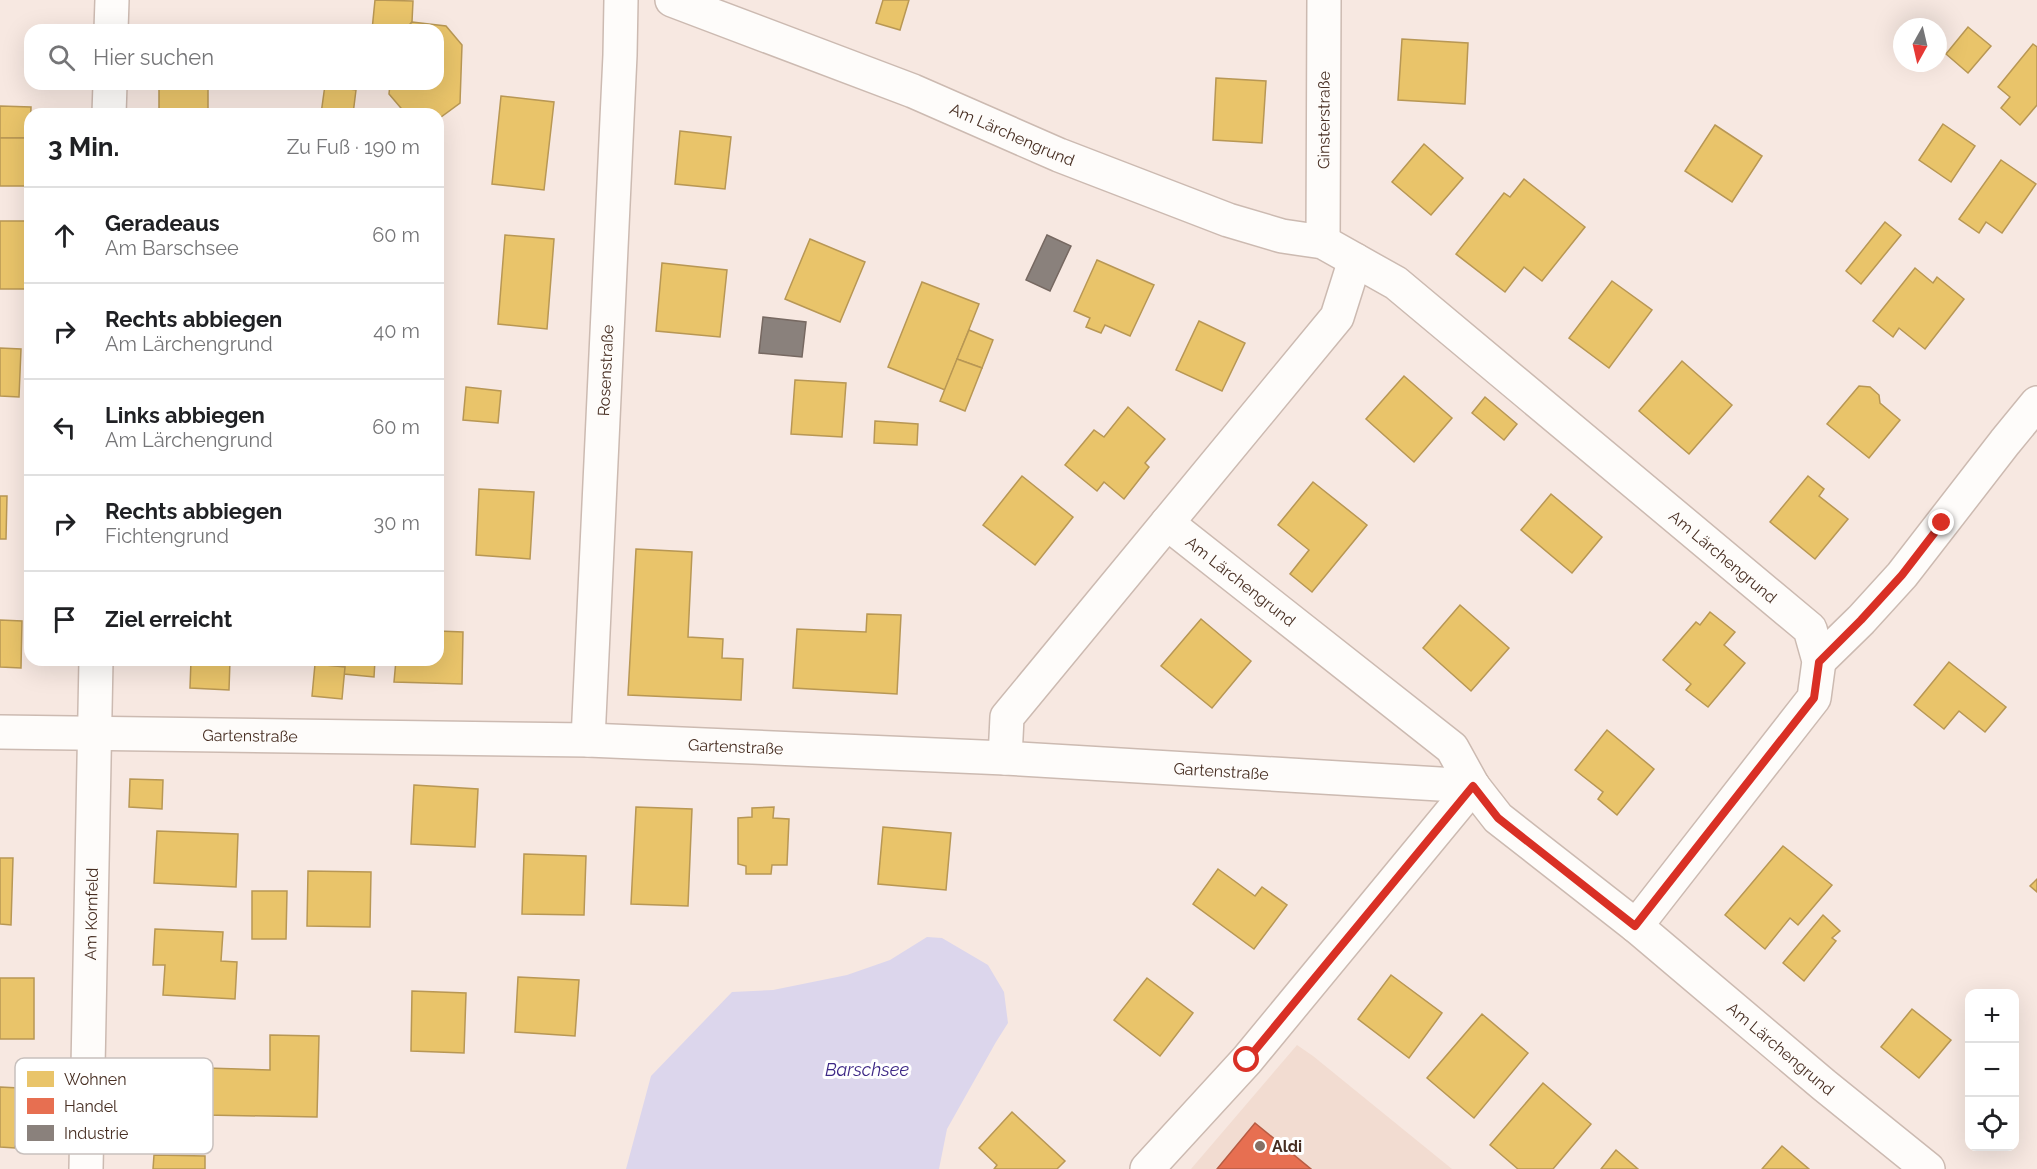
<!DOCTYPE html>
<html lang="de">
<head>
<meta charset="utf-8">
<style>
	:root { --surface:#fff; --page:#f6f6f6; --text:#202124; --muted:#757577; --line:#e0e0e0 }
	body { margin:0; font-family:Raleway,sans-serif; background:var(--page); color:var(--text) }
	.controls { position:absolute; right:18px; bottom:18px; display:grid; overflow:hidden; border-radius:12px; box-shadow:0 6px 24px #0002 }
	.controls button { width:54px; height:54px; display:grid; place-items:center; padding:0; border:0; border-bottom:2px solid var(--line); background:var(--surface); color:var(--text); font:30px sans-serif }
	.compass { position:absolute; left:1893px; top:18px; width:54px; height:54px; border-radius:50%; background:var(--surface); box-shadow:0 6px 24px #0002; rotate:188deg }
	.stop { position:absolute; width:18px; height:18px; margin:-14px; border:4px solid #d93025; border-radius:50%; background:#fff }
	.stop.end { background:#d93025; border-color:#fff; box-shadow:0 2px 6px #0008 }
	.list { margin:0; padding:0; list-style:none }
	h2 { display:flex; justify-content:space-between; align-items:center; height:78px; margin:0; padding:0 24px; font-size:26px }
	h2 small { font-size:20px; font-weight:400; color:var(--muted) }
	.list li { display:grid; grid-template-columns:39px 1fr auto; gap:18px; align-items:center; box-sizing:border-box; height:96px; padding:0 24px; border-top:2px solid var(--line) }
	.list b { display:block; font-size:22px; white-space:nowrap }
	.list p { margin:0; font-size:20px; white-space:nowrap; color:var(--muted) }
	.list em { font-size:20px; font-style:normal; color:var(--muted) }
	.icon { flex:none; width:33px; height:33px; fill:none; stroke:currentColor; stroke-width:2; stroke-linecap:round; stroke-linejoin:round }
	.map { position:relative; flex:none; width:2037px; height:1169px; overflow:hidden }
	.search { position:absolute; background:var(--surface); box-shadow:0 6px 24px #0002; left:24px; top:24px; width:420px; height:66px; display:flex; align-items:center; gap:15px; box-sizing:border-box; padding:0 21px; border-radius:18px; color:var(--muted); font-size:22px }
	.panel { position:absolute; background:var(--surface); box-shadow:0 6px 24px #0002; left:24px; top:108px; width:420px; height:558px; border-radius:18px }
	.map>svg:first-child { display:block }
</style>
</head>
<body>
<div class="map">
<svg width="2037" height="1169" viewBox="0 0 2037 1169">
	<rect width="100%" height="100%" fill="#f7e8e1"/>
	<!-- built -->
	<path fill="#f2dcd1" d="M1297,1045L1313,1056L1452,1169H1191Z"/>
	<!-- water -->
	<path fill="#dcd6ec" d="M927,937L942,938L988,965L1004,992L1008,1023L996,1042L947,1129L939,1169H626L651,1076L732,992L773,990L847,975L890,960Z"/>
	<!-- homes -->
	<g fill="#e9c46a" stroke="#b89754" stroke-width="1.5">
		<path d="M375,0L413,1L412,22L405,30H372Z"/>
		<path d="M883,0H909L900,30L876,23Z"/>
		<path d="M412,22L446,26L462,45L460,103L441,117H438V114H406L389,94L390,84H438V30H405Z"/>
		<path d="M1968,27L1991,46L1968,73L1946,54Z"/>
		<path d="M1402,39L1468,43L1465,104L1398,100Z"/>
		<path d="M2033,44L2037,47V105L2020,125L2001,108L2010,97L1998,87Z"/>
		<path d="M1216,78L1266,81L1262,143L1213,140Z"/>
		<rect x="159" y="84" width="49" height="30"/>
		<path d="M325,85L356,90L353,114H321Z"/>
		<path d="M501,96L554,102L544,190L492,184Z"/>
		<path d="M0,106L31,107L30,138H0Z"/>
		<path d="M1943,124L1975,146L1951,182L1919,160Z"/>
		<path d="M1715,125L1762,156L1732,202L1685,171Z"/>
		<path d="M680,131L731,137L725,189L675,184Z"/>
		<rect x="0" y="138" width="30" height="48"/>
		<path d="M1424,144L1463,178L1431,215L1392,182Z"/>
		<path d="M2001,160L2036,184L2002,233L1986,222L1979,233L1959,219Z"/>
		<path d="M1524,179L1585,227L1542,281L1524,267L1505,292L1456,254L1504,193L1510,197Z"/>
		<rect x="0" y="221" width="30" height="68"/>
		<path d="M1885,222L1901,235L1861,284L1846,271Z"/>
		<path d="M505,235L554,239L547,329L498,324Z"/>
		<path d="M810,239L865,262L840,322L785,299Z"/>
		<path d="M1097,260L1154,285L1130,336L1105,325L1101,333L1086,327L1090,318L1074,311Z"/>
		<path d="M662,263L727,270L720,337L656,331Z"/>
		<path d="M1915,268L1933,283L1937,277L1964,299L1925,349L1899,328L1893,337L1873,321Z"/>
		<path d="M1612,281L1652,310L1609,368L1569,338Z"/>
		<path d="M922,282L979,304L945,390L888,367Z"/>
		<path d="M1199,321L1245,343L1222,391L1176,370Z"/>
		<path d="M969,330L993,340L982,368L957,359Z"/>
		<path d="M0,348L21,349L19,397L0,396Z"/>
		<path d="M957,359L982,368L965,411L940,401Z"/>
		<path d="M1682,361L1732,405L1689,454L1639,411Z"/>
		<path d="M1404,376L1452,418L1414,462L1366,419Z"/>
		<path d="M795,380L846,383L842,437L791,434Z"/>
		<path d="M1859,386L1870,387L1879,395L1880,403L1900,420L1869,458L1827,424Z"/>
		<path d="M466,387L501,391L498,423L463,420Z"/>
		<path d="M1485,397L1517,424L1504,440L1472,413Z"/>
		<path d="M1128,407L1165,439L1145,463L1149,467L1124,499L1104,482L1097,491L1065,465L1094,430L1104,437Z"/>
		<path d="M875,421L918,424L917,445L874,443Z"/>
		<path d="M1022,476L1073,517L1035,565L983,525Z"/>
		<path d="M1808,476L1824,489L1819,496L1848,519L1815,559L1770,522Z"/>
		<path d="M1313,482L1367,525L1312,592L1290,574L1309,550L1278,525Z"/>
		<path d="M479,489L534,492L530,559L476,555Z"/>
		<path d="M1551,494L1602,537L1572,573L1521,530Z"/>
		<path d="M0,496H7L6,539H0Z"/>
		<path d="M636,549L692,552L688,637L723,639L722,658L743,659L741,700L628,695Z"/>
		<path d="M1460,605L1509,648L1471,691L1423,648Z"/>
		<path d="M1710,612L1735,632L1724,645L1745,663L1708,707L1686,690L1691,684L1663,660L1696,622L1700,625Z"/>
		<path d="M867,614L901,615L897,694L793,688L797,629L866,632Z"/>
		<path d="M1201,619L1251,661L1212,708L1161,666Z"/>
		<path d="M0,620L22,621L21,668L0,667Z"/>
		<path d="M438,631L463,632L462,684L394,682L396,660H438Z"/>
		<path d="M191,660H230L229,690L190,688Z"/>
		<path d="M345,660H375L374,677L344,674Z"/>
		<path d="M1949,662L2006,707L1985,732L1959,711L1944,729L1914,705Z"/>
		<path d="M315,664L345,667L342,699L312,696Z"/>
		<path d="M1607,730L1654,769L1617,815L1598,799L1603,792L1575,770Z"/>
		<path d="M130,779L163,780L162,809L129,807Z"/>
		<path d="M414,785L478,789L475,847L411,844Z"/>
		<path d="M636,807L692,809L688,906L631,904Z"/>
		<path d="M774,807L773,818L789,819L787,865H772L771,874H746V866L738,864V818L752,817V808Z"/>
		<path d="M883,827L951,833L946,890L878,884Z"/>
		<path d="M157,831L238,834L236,887L154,883Z"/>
		<path d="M1783,846L1832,885L1798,925L1790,918L1765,949L1725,915Z"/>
		<path d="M524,854L586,856L584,915L522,914Z"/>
		<path d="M0,858H13L11,925L0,924Z"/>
		<path d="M1218,869L1255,896L1262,887L1287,905L1254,949L1193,904Z"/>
		<path d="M308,871L371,872L370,927L307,926Z"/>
		<path d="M2037,879V892L2030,886Z"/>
		<path d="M252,891H287L286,939H252Z"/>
		<path d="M1823,915L1840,931L1832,938L1836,941L1804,981L1783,963Z"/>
		<path d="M155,929L223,932L221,961L237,962L235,999L163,995L165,965H153Z"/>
		<path d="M1391,975L1442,1013L1409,1058L1358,1019Z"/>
		<path d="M518,977L579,980L575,1036L515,1032Z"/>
		<rect x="0" y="978" width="34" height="61"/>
		<path d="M1147,978L1193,1013L1160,1056L1114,1020Z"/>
		<path d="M412,991L466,993L464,1053L411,1051Z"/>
		<path d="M1912,1009L1951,1040L1919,1078L1881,1047Z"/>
		<path d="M1482,1014L1528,1053L1474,1118L1427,1078Z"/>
		<path d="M270,1035L319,1036L317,1117L206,1115L207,1068L270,1070Z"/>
		<path d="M1543,1083L1591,1124L1553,1169H1518L1490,1145Z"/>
		<path d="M0,1087L19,1088L15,1148L0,1147Z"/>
		<path d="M1012,1112L1065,1161L1057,1169H994L997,1165L979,1148Z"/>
		<path d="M1782,1146L1809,1169H1762Z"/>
		<path d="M1616,1150L1638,1169H1601Z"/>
		<path d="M154,1155L205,1156V1169H153Z"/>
	</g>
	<!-- shops -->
	<path fill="#e76f51" stroke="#b75c43" stroke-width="1.5" d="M1255,1123L1311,1169H1217Z"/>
	<!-- industry -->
	<g fill="#8a817c" stroke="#766861" stroke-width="1.5">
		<path d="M1047,235L1071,246L1050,291L1026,280Z"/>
		<path d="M763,317L806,322L802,357L759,353Z"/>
	</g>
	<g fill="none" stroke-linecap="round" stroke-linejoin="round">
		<defs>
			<g id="street">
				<path id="s1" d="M672,0L913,91L1059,155L1228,220L1282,236L1323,242L1396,283L1810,629L1819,661L1814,698L1636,926"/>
				<path d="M111,30L112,0"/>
				<path d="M109,114L110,84"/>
				<path id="s2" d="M1323,242L1324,0"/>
				<path id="s3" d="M1167,523L1452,748L1473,786L1498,818L1636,926L1824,1085L1928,1169"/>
				<path d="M1819,661L1861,620L1902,575L2005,442L2037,403"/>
				<path id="s4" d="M0,732L588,740L1005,758L1473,786"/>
				<path id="s5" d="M588,740L620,55L621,0"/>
				<path d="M1005,758L1007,717L1337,317L1355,260"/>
				<path id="s6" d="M86,1169L96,660"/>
				<path d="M1147,1169L1247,1060L1473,786"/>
			</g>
		</defs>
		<!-- street casing -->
		<use href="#street" stroke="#ccbab1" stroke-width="36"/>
		<!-- street -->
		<use href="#street" stroke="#fefcfa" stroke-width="33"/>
	</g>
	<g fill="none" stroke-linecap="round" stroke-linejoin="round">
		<!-- route -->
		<path stroke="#d93025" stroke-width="8" d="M1247,1060L1473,786L1498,818L1635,926L1814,698L1819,662L1861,620L1902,575L1942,523"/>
	</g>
	<!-- markers -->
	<circle fill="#856f65" stroke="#fff" stroke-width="2" cx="1260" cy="1146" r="6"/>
	<g text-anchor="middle" stroke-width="6" stroke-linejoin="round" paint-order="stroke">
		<!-- street labels -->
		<g font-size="16" fill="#472e22" stroke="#fff">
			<text dy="6" stroke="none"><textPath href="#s2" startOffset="122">Ginsterstraße</textPath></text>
			<text dy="6" stroke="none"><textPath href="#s1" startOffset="366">Am Lärchengrund</textPath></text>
			<text dy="6" stroke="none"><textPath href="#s5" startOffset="370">Rosenstraße</textPath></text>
			<text dy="6" stroke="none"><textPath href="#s1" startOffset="1206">Am Lärchengrund</textPath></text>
			<text dy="6" stroke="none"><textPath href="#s3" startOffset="94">Am Lärchengrund</textPath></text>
			<text dy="6" stroke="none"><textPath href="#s4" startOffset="250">Gartenstraße</textPath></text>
			<text dy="6" stroke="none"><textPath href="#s4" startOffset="736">Gartenstraße</textPath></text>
			<text dy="6" stroke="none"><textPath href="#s4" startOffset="1222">Gartenstraße</textPath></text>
			<text dy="6" stroke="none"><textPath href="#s6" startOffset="255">Am Kornfeld</textPath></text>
			<text dy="6" stroke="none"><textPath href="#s3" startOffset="812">Am Lärchengrund</textPath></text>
		</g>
		<!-- poi labels -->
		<g font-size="16" font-weight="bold" fill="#472e22" stroke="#fff" text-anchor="start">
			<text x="1272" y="1152">Aldi</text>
		</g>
		<!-- water labels -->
		<g font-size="18" font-style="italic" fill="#3d2785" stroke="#fff">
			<text x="867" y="1076">Barschsee</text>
		</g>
	</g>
	<!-- legend -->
	<rect x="15" y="1058" width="198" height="96" rx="9" fill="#fff" stroke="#c8c0bd" stroke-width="1.5"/>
	<rect x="27" y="1071" width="27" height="16" fill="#e9c46a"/>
	<rect x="27" y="1098" width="27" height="16" fill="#e76f51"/>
	<rect x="27" y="1125" width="27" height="16" fill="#8a817c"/>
	<g font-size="16" fill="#472e22">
		<text x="64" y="1085">Wohnen</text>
		<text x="64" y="1112">Handel</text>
		<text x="64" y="1139">Industrie</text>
	</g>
</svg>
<div class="controls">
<button>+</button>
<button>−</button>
<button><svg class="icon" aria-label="locate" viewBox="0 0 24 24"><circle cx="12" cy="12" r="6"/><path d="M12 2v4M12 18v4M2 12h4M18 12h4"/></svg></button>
</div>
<svg class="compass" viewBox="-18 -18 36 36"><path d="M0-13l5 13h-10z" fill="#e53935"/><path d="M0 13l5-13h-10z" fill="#757577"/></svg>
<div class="stop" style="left:1247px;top:1060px"></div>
<div class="stop end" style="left:1942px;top:523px"></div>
<div class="search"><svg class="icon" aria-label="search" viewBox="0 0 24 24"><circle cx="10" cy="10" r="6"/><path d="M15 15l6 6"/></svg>Hier suchen</div>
<section class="panel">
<h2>3 Min.<small>Zu Fuß · 190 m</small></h2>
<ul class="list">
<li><svg class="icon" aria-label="ahead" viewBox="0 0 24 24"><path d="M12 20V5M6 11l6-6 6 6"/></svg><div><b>Geradeaus</b><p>Am Barschsee</p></div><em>60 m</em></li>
<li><svg class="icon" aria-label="right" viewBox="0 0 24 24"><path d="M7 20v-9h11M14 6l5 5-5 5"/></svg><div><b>Rechts abbiegen</b><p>Am Lärchengrund</p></div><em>40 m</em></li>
<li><svg class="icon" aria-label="left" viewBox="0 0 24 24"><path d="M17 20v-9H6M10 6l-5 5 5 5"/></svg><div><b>Links abbiegen</b><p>Am Lärchengrund</p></div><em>60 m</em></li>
<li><svg class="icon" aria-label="right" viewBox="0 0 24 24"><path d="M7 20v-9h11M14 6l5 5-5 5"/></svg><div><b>Rechts abbiegen</b><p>Fichtengrund</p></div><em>30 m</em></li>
<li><svg class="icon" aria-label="arrive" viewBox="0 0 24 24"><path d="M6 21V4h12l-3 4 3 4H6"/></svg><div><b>Ziel erreicht</b></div></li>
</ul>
</section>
</div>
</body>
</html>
